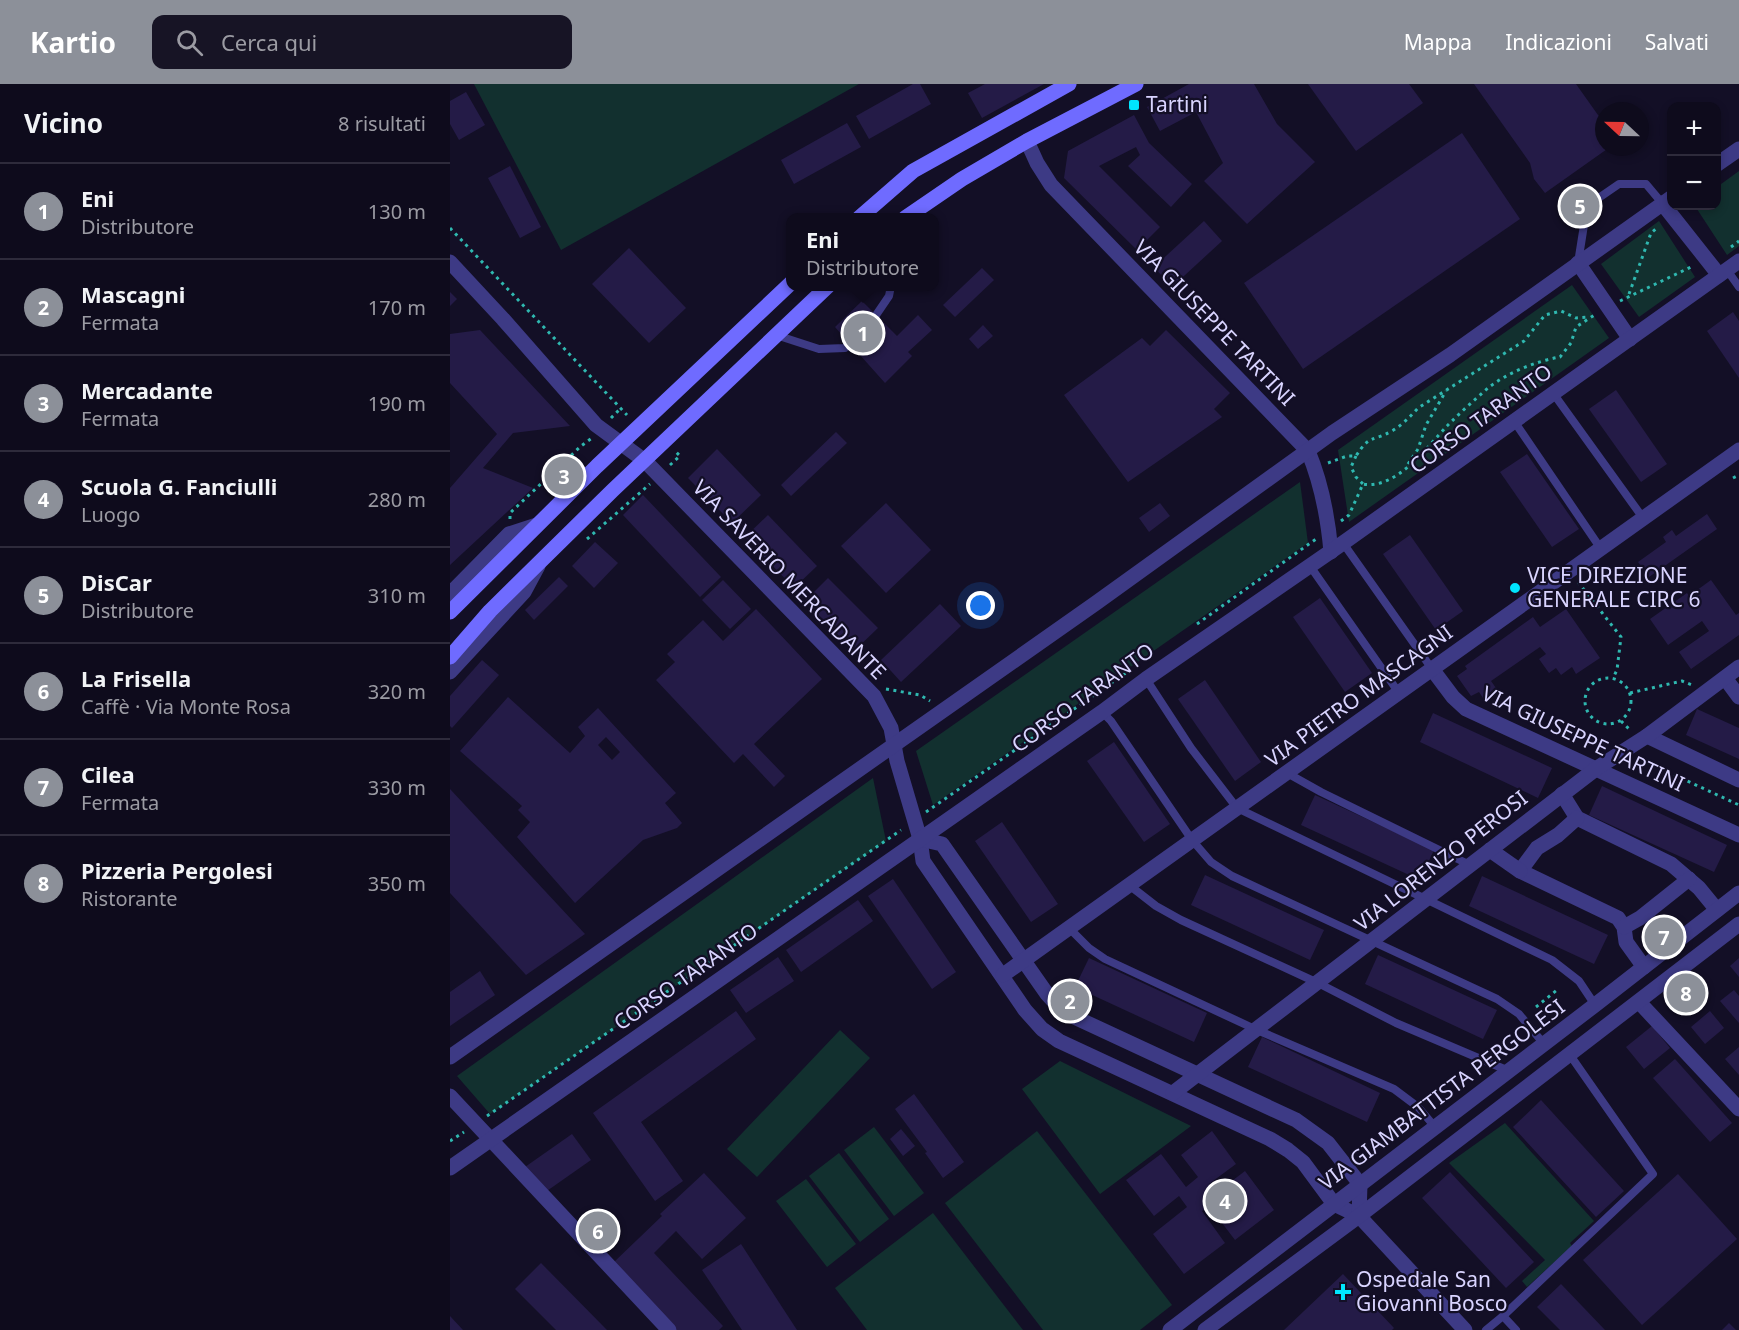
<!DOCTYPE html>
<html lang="it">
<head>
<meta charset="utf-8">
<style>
	:root { --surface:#0e0b1c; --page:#171425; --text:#f1f3f6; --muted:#9b9ba3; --line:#2e2b3b; --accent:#8c9099 }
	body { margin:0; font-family:"Noto Sans",sans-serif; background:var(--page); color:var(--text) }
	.controls { position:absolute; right:18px; top:18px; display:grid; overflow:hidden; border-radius:12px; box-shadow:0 3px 9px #0003 }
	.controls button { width:54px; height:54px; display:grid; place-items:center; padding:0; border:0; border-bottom:2px solid var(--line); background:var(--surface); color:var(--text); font:30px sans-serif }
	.compass { position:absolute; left:1145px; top:18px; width:54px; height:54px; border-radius:50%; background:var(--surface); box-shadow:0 3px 9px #0003; rotate:292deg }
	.you { position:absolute; left:531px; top:522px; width:21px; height:21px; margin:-15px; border:4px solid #fff; border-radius:50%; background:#1a73e8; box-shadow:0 0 0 9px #1a73e833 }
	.badge { display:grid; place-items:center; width:39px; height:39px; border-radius:50%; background:var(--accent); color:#fff; font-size:20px; font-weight:700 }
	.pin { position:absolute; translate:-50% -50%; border:3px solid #fff; box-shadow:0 2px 6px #0006 }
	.popup { position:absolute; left:336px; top:129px; width:153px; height:78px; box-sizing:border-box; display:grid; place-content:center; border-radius:12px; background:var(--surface); filter:drop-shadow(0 2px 4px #0005); font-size:20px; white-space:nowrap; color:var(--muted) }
	.popup b { font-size:22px; color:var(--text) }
	.popup::after { content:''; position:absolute; left:50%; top:100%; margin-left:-12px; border:12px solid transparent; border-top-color:var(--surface) }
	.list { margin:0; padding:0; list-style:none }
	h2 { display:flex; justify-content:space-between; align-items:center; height:78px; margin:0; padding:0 24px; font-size:26px }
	h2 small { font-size:20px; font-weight:400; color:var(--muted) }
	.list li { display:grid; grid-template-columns:39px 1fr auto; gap:18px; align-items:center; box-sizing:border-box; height:96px; padding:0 24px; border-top:2px solid var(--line) }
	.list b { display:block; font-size:22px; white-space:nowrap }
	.list p { margin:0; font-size:20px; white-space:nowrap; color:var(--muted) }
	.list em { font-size:20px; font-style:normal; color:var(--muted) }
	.icon { flex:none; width:33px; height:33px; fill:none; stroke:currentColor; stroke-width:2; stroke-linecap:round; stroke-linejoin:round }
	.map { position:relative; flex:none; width:1289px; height:1246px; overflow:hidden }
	header { display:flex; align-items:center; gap:36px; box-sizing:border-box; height:84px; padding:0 30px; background:var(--accent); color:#fff }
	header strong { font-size:28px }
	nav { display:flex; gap:33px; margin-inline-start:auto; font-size:21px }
	.search { width:420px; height:54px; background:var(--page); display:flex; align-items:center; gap:15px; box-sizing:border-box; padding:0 21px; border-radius:12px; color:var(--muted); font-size:22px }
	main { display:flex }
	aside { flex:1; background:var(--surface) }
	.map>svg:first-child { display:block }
</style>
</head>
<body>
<header>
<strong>Kartio</strong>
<div class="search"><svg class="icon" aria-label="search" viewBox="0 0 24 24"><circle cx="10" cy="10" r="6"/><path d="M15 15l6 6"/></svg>Cerca qui</div>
<nav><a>Mappa</a><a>Indicazioni</a><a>Salvati</a></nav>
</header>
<main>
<aside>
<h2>Vicino<small>8 risultati</small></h2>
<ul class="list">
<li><span class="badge">1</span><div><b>Eni</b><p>Distributore</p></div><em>130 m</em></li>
<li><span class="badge">2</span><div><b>Mascagni</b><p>Fermata</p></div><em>170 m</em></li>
<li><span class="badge">3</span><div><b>Mercadante</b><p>Fermata</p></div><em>190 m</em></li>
<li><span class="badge">4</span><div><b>Scuola G. Fanciulli</b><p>Luogo</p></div><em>280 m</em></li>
<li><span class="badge">5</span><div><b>DisCar</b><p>Distributore</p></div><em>310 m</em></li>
<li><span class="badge">6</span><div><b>La Frisella</b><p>Caffè · Via Monte Rosa</p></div><em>320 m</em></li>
<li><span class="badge">7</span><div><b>Cilea</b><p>Fermata</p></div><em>330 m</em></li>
<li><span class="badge">8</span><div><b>Pizzeria Pergolesi</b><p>Ristorante</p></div><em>350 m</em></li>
</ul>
</aside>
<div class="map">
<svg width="1289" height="1246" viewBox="0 0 1289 1246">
	<rect width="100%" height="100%" fill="#130f26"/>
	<!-- green -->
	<g fill="#12302f">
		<path d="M24,0H409L111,166Z"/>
		<path d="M1289,87V162L1277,171L1245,122H1266L1267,103Z"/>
		<path d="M1209,137L1245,193L1189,233L1151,180Z"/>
		<path d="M1122,201L1159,254L899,438L888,366Z"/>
		<path d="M850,398L858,459L483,721L466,667Z"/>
		<path d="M423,694L436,757L40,1030L7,992Z"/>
		<path d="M390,946L420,974L307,1093L277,1065Z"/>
		<path d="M610,977L741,1042L650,1110L572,1005Z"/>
		<path d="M1055,1039L1144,1137L1120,1159L1122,1162L1077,1203L1072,1197L1095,1176L999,1079Z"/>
		<path d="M424,1043L474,1109L444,1132L394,1066Z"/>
		<path d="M587,1047L722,1221L690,1246H593L495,1119Z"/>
		<path d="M389,1069L439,1135L410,1158L359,1092Z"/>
		<path d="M356,1095L406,1160L377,1183L326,1117Z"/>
		<path d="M483,1129L573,1246H417L385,1204Z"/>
	</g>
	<!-- building -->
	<g fill="#241b47" fill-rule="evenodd">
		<path d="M463,0H470L481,20L419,55L406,32Z"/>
		<path d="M535,0H594L532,34L518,9Z"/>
		<path d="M739,0H804L827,40L865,78L797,140L754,97L773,79L746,28L710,47L697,23Z"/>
		<path d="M858,0H959L973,19L906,67Z"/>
		<path d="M1024,0H1126L1148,31L1154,36V63H1160L1095,109L1084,95L1080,79Z"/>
		<path d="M16,8L35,41L9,56L0,40V17Z"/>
		<path d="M684,31L699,59L742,100L721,123L678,82L690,71L686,63L649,82L710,143L687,166L614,94L618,67Z"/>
		<path d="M397,39L411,63L344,100L331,76Z"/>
		<path d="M1012,49L1070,135L853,285L794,199Z"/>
		<path d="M60,82L91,143L70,154L38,94Z"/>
		<path d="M754,137L772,157L722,203L704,183Z"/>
		<path d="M179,164L236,224L199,259L142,200Z"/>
		<path d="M532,184L544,196L505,233L493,221Z"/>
		<path d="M0,208L7,215L0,222Z"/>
		<path d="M412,217L447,252L468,231L482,246L458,268L462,272L435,299L385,243Z"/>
		<path d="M1283,228L1289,237V294L1257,247Z"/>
		<path d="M533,241L543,252L528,265L519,255Z"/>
		<path d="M30,246L120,342L63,349L33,384L83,404L0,481V404L47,350L0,299V250Z"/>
		<path d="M716,246L780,309L764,325L772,333L678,398L614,311L692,254L700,262Z"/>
		<path d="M1166,306L1217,380L1191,398L1139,325Z"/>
		<path d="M386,348L397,359L341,412L331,401Z"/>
		<path d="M267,365L311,411L282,439L238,394Z"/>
		<path d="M1077,370L1129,445L1102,463L1050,388Z"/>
		<path d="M193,411L271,493L250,513L173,431Z"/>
		<path d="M436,419L481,466L436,509L391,462Z"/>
		<path d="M710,419L720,432L699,448L689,434Z"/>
		<path d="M1257,430L1267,445L1199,493L1188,478L1216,458L1213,453L1222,446L1226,452Z"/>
		<path d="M318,431L367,482L344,504L295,453Z"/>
		<path d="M960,451L1013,527L986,546L933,470Z"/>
		<path d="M145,458L168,479L144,504L122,482Z"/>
		<path d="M109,493L118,502L84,536L75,526Z"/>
		<path d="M378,494L428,544L404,567L355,517Z"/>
		<path d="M273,496L301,525L280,545L252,516Z"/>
		<path d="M1261,496L1286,531L1289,529V551L1241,585L1229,568L1259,547L1252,537L1218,561L1200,535L1237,509L1239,512Z"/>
		<path d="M870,514L922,589L895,608L843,533Z"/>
		<path d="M490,520L511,542L451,598L431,576Z"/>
		<path d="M306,525L372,595L304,660L335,692L324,703L293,670L284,679L206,596L225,578L217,570L253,536L273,557Z"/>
		<path d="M1116,525L1150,574L1126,590L1122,583L1111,591L1106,584L1099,589L1089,575L1096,570L1090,563L1041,597L1046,604L1033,614L1029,608L1021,612L1007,592L1017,585L1015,582L1083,533L1090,543Z"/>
		<path d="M32,576L49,591L2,644L0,642V612Z"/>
		<path d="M755,596L811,678L785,697L728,615Z"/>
		<path d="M58,613L120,669L135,652L128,643L148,624L226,709L215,719L232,739L227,744L193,756L125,819L67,753L80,738L68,726L72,722L10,667ZM156,653L170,668L162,676L148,661Z"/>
		<path d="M1247,625L1289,644V675L1236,651Z"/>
		<path d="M983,629L1102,684L1088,714L970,658Z"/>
		<path d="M664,658L720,740L694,758L637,677Z"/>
		<path d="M1152,702L1277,761L1264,788L1139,731Z"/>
		<path d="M0,705L135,850L76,891L0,809Z"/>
		<path d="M865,711L984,766L970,796L851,741Z"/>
		<path d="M552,738L608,820L581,838L525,757Z"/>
		<path d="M755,791L874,846L860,876L741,821Z"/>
		<path d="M1032,792L1158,851L1144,880L1019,822Z"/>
		<path d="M443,795L506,888L482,905L418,812Z"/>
		<path d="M408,816L423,837L351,888L336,866Z"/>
		<path d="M928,871L1047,926L1033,955L915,900Z"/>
		<path d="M328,873L344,897L296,929L280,906Z"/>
		<path d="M639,874L757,929L744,958L625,903Z"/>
		<path d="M1289,874V893L1280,882Z"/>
		<path d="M30,887L45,911L0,942V908Z"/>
		<path d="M1284,906L1289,912V939L1270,917Z"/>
		<path d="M286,927L306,955L191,1038L233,1097L205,1117L143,1029Z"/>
		<path d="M1260,927L1274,944L1255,960L1241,943Z"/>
		<path d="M1202,942L1220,964L1194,985L1176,963Z"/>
		<path d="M812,953L930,1009L917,1038L798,983Z"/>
		<path d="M1289,963V991L1275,975Z"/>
		<path d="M1225,975L1282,1039L1260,1058L1203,994Z"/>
		<path d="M464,1010L514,1078L493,1094L475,1069L477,1068L445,1025Z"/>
		<path d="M1091,1016L1174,1107L1146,1133L1063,1043Z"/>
		<path d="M451,1045L465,1062L453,1072L440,1055Z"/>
		<path d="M762,1047L786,1080L759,1100L766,1109L795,1087L824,1126L785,1156L759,1122L752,1127L775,1159L734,1190L703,1150L737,1123L729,1112L704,1132L676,1096L711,1070L736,1103L748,1093L731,1071Z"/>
		<path d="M122,1050L141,1076L94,1109L75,1083Z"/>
		<path d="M1000,1088L1084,1178L1056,1204L972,1114Z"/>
		<path d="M254,1089L296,1134L252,1175L226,1147L204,1169L273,1242L269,1246H226L163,1179L212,1132L210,1130Z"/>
		<path d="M1228,1090L1287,1155L1192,1241L1133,1176Z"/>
		<path d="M291,1160L347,1246H292L252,1186Z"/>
		<path d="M91,1179L157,1246H106L65,1205Z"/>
		<path d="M893,1190L944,1244L942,1246H834Z"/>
		<path d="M1111,1200L1155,1246H1110L1087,1223Z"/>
		<path d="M0,1232L13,1246H0Z"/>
		<path d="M1279,1239L1286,1246H1272Z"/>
	</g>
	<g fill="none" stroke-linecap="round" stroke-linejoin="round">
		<!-- path -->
		<g stroke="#2fb8b0" stroke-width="3" stroke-dasharray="3 4.5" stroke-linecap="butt">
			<path d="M0,144L177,331"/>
			<path d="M1281,163L1289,157"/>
			<path d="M1179,210L1201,149L1208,143"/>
			<path d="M1170,217L1243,182"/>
			<path d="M161,334L170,325"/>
			<path d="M906,372L901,383L906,393L913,400"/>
			<path d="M878,379L897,372H906C920,350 922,358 942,347C952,341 960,333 968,324L1074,257L1095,231L1111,227L1126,234L1139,233"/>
			<path d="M958,380L968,365L976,341L996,307"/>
			<path d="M220,381L230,372L225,367"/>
			<path d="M1283,394L1289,391"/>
			<path d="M60,435V429L131,362L142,354"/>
			<path d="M891,437L899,431L913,400C946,406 977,363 997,342C1010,329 1024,316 1038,304C1057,289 1086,277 1110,273L1121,259L1126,243L1146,230"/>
			<path d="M137,455L200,400"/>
			<path d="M1128,498L1171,553L1167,586L1163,594"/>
			<path d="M747,540L866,455"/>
			<circle cx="1158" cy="617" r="23"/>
			<path d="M436,605L470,611L480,617"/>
			<path d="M1180,609L1232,597L1242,601"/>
			<path d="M1171,637L1180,646"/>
			<path d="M1190,675L1289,721"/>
			<path d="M476,728L680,586"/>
			<path d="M1086,923L1107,906"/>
			<path d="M37,1032L451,746"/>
			<path d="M0,1057L14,1048"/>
		</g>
		<!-- lane -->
		<g stroke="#3d3a85" stroke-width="8">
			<path d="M1128,179L1137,122L1169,100H1196L1212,119"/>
			<path d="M1277,186L1289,203"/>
			<path d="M326,251L369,265L395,264L420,240L439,212L441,202"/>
			<path d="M1103,309L1193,434"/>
			<path d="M1064,337L1151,465"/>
			<path d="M893,459L982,585"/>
			<path d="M860,482L949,609"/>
			<path d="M696,595L741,664L787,724L1102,876L1129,897L1145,921"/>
			<path d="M652,628L661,637L742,756L761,778L782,792L1047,915L1069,930L1094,960"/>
			<path d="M837,689L871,708L1020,781"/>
			<path d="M679,801L706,822L731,836L868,899L946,939L1059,987"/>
			<path d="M619,844L639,864L655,875L807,946L944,1005L968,1023L985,1043"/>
			<path d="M1053,1232L1066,1246"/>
			<path d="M1036,1246L1053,1232L1203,1090L1120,971"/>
		</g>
		<!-- street -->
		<g stroke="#3d3a85" stroke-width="15">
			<path d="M577,57L587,79L601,101L858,367C871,398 878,434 881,468"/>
			<path d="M1266,81L1289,65"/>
			<path d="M1212,119L1269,191"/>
			<path d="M0,178L53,235L146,341L195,377L424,612L441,644L447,677L470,755L473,777L575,926L592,945L609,957L820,1055L838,1066L853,1078L884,1120L909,1132L1015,1246"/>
			<path d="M1128,179L1180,255"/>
			<path d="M0,510L59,450L87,441"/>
			<path d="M982,585L1003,613L1016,625L1289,751"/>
			<path d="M0,588L74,508L88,482"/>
			<path d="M1275,594L1289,613"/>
			<path d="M1197,652L1289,696"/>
			<path d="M1112,710L1127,734L1221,780L1249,804L1267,826"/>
			<path d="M1127,734L1108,751L1087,764L1070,787L1168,834L1174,843L1176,858L1194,883"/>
			<path d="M470,755L492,760L597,910L608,922L622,932L846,1036L878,1059L910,1100L909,1132"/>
			<path d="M1040,766L1070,787"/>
			<path d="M1174,843L1190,834L1239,795"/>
			<path d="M553,891L1289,366"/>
			<path d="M1189,918L1289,1025"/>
			<path d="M0,973L646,519L882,349L1000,271L1222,113"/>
			<path d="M723,1009L1147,684L1197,652L1289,583"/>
			<path d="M0,1012L219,1246"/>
			<path d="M0,1084L652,628L696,595L893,459L1289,177"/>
			<path d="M720,1246L1145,921L1289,809"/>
			<path d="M755,1246L909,1132L1289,840"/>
		</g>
		<!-- secondary -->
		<g stroke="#6f6bff" stroke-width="15">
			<path d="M409,134L463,87L619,0"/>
			<path d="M455,134L512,95L577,57L686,0"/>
			<path d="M0,528L147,382L341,199"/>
			<path d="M0,573L40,527L163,406L378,202"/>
		</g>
	</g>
	<!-- markers -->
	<g fill="#00e5ff" stroke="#130f26" stroke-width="2">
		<rect x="678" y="15" width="12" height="12" rx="3"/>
		<circle cx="1065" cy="504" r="6"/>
		<path d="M890 1199h6v6h6v6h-6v6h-6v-6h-6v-6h6z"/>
	</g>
	<g text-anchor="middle" stroke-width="4.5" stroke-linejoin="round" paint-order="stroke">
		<!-- poi labels -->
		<g font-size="21" fill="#d9d4ff" stroke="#130f26" text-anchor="start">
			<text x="696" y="28">Tartini</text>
			<text x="1077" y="499">VICE DIREZIONE<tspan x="1077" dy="24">GENERALE CIRC 6</tspan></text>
			<text x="906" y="1203">Ospedale San<tspan x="906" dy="24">Giovanni Bosco</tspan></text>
		</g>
		<!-- street labels -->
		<g font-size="21" fill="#d9d4ff" stroke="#130f26">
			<text transform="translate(764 239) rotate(46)" y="7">VIA GIUSEPPE TARTINI</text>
			<text transform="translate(1031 335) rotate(-36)" y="7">CORSO TARANTO</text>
			<text transform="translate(339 496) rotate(46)" y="7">VIA SAVERIO MERCADANTE</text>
			<text transform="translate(909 612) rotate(-36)" y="7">VIA PIETRO MASCAGNI</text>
			<text transform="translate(633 614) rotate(-36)" y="7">CORSO TARANTO</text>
			<text transform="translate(1133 655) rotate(25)" y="7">VIA GIUSEPPE TARTINI</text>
			<text transform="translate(991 777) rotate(-38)" y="7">VIA LORENZO PEROSI</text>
			<text transform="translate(236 893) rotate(-35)" y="7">CORSO TARANTO</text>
			<text transform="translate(992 1011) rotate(-37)" y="7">VIA GIAMBATTISTA PERGOLESI</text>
		</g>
	</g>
</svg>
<div class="controls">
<button>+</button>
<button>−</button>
</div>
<svg class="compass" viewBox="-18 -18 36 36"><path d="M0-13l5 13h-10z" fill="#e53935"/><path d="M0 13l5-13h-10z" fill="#9b9ba3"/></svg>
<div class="you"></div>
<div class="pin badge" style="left:413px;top:249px">1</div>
<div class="popup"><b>Eni</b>Distributore</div>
<div class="pin badge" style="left:620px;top:917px">2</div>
<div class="pin badge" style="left:114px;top:392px">3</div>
<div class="pin badge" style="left:775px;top:1117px">4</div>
<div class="pin badge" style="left:1130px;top:122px">5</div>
<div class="pin badge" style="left:148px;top:1147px">6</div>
<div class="pin badge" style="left:1214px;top:853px">7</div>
<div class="pin badge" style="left:1236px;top:909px">8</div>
</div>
</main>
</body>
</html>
